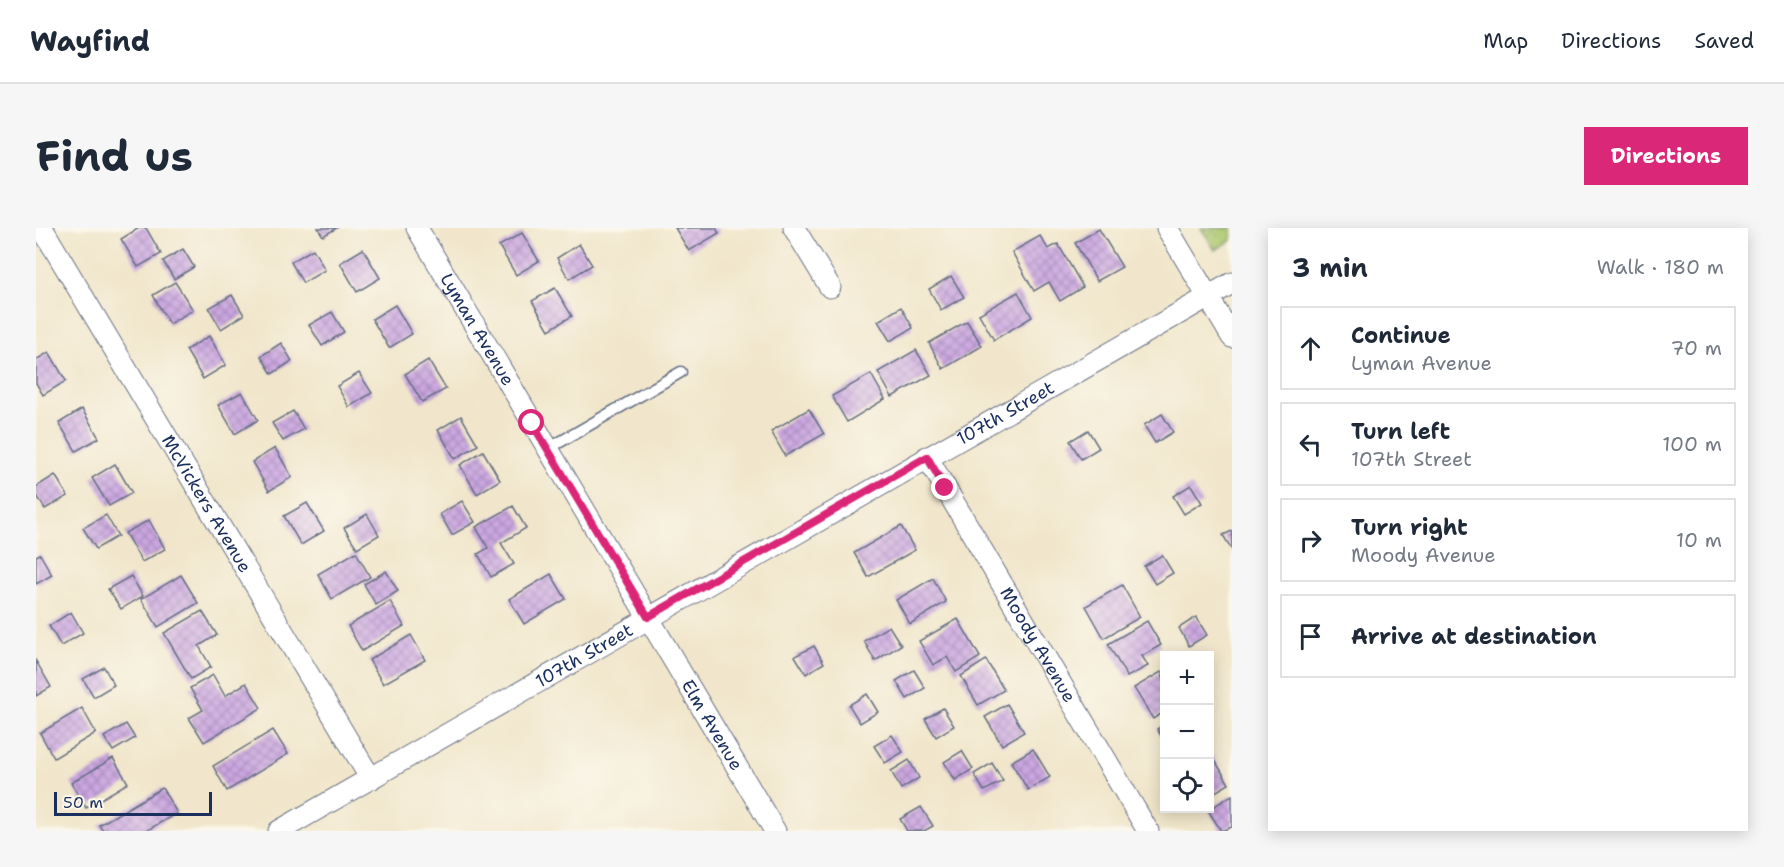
<!DOCTYPE html>
<html lang="en">
<head>
<meta charset="utf-8">
<style>
	:root { --surface:#fff; --page:#f6f6f7; --text:#1f2937; --muted:#747a83; --line:#e0e1e3; --accent:#db2777 }
	body { margin:0; font-family:"Shantell Sans",sans-serif; background:var(--page); color:var(--text) }
	.controls { position:absolute; right:18px; bottom:18px; display:grid; overflow:hidden; border-radius:0px; box-shadow:0 3px 15px #0003 }
	.controls button { width:54px; height:54px; display:grid; place-items:center; padding:0; border:0; border-bottom:2px solid var(--line); background:var(--surface); color:var(--text); font:30px sans-serif }
	.scale { position:absolute; left:18px; bottom:15px; width:158px; box-sizing:border-box; padding-left:6px; border:3px solid #1b2f5e; border-top:0; font-size:16px; line-height:21px; white-space:nowrap; color:#1b2f5e; -webkit-text-stroke:4px #fbf7ec; paint-order:stroke }
	.stop { position:absolute; width:18px; height:18px; margin:-14px; border:4px solid #db2777; border-radius:50%; background:#fff }
	.stop.end { background:#db2777; border-color:#fff; box-shadow:0 2px 6px #0008 }
	.list { margin:0; padding:0; list-style:none }
	h2 { display:flex; justify-content:space-between; align-items:center; height:78px; margin:0; padding:0 24px; font-size:26px }
	h2 small { font-size:20px; font-weight:400; color:var(--muted) }
	.list li { display:grid; grid-template-columns:39px 1fr auto; gap:18px; align-items:center; box-sizing:border-box; height:84px; margin:0 12px 12px; padding:0 12px; border:2px solid var(--line); border-radius:0px }
	.list b { display:block; font-size:22px; white-space:nowrap }
	.list p { margin:0; font-size:20px; white-space:nowrap; color:var(--muted) }
	.list em { font-size:20px; font-style:normal; color:var(--muted) }
	.icon { flex:none; width:33px; height:33px; fill:none; stroke:currentColor; stroke-width:2; stroke-linecap:round; stroke-linejoin:round }
	.map { position:relative; flex:none; width:1196px; height:603px; overflow:hidden; border-radius:0px }
	header { display:flex; align-items:center; gap:36px; box-sizing:border-box; height:84px; padding:0 30px; background:var(--surface); border-bottom:2px solid var(--line) }
	header strong { font-size:28px }
	nav { display:flex; gap:33px; margin-inline-start:auto; font-size:21px }
	.intro { display:flex; align-items:center; justify-content:space-between; box-sizing:border-box; height:144px; padding:0 36px }
	h1 { margin:0; font-size:42px }
	.button { padding:15px 27px; border-radius:0px; background:var(--accent); color:#fff; font-size:21px; font-weight:700 }
	main { display:flex; gap:36px; padding:0 36px }
	aside { flex:1; background:var(--surface); border-radius:0px; box-shadow:0 3px 15px #0003 }
	.map>svg:first-child { display:block }
</style>
</head>
<body>
<header>
<strong>Wayfind</strong>
<nav><a>Map</a><a>Directions</a><a>Saved</a></nav>
</header>
<div class="intro"><h1>Find us</h1><a class="button">Directions</a></div>
<main>
<div class="map">
<svg width="1196" height="603" viewBox="0 0 1196 603">
	<defs>
		<pattern id="park-crowns" width="20" height="18" patternUnits="userSpaceOnUse" patternTransform="scale(1.5)"><rect width="20" height="18" fill="#adc86f"/><path d="M2 6a3 3 0 1 1 6 0M12 15a3 3 0 1 1 6 0" fill="none" stroke="#94ac63"/></pattern>
		<pattern id="building-cross-hatch" width="8" height="8" patternUnits="userSpaceOnUse" patternTransform="scale(1.5)"><rect width="8" height="8" fill="#cca7e1"/><path d="M0 0l8 8M0 8l8-8" fill="none" stroke="#a588ba"/></pattern>
	</defs>
	<rect width="100%" height="100%" fill="#fbf7ec"/>
	<filter id="ink" filterUnits="userSpaceOnUse"><feTurbulence type="fractalNoise" baseFrequency=".0167" numOctaves="2"/><feDisplacementMap in="SourceGraphic" scale="12" xChannelSelector="R" yChannelSelector="G"/><feConvolveMatrix kernelMatrix="1 2 1 2 8 2 1 2 1" color-interpolation-filters="sRGB"/></filter>
	<filter id="wash" filterUnits="userSpaceOnUse"><feTurbulence type="fractalNoise" baseFrequency=".008" numOctaves="4" result="noise"/><feDisplacementMap in="SourceGraphic" scale="24" xChannelSelector="R" yChannelSelector="G"/><feGaussianBlur stdDeviation="1.35" result="paint"/><feColorMatrix in="noise" values="0 0 0 0 0 0 0 0 0 0 0 0 0 0 0 0 0 1.4 0 .05"/><feComposite in="paint" operator="in"/></filter>
	<g filter="url(#wash)">
		<rect width="100%" height="100%" fill="#f1e6cb"/>
		<!-- park -->
		<path fill="url(#park-crowns)" stroke="#647c66" stroke-width="1.5" d="M1165,0H1196V12L1179,22Z"/>
		<g id="blocks">
			<!-- building -->
			<g fill="url(#building-cross-hatch)">
				<path d="M103,0H110L125,26L102,39L85,11Z"/>
				<path d="M282,0H301L287,8Z"/>
				<path d="M639,0H680L683,5L653,23Z"/>
				<path d="M1063,1L1086,39L1061,53L1039,15Z"/>
				<path d="M486,5L503,33L480,47L463,18Z"/>
				<path d="M1004,8L1012,21L1022,16L1047,59L1024,73L1013,54L998,63L976,24Z"/>
				<path d="M543,16L556,37L533,51L521,30Z"/>
				<path d="M147,21L158,39L138,51L127,33Z"/>
				<path d="M277,21L289,42L267,55L255,34Z"/>
				<path d="M327,21L344,50L321,64L304,35Z"/>
				<path d="M915,48L928,69L905,82L893,61Z"/>
				<path d="M139,54L157,82L133,96L117,67Z"/>
				<path d="M519,60L536,88L513,102L496,73Z"/>
				<path d="M982,64L996,89L958,112L943,86Z"/>
				<path d="M196,67L208,87L185,101L173,80Z"/>
				<path d="M359,77L376,106L353,120L336,91Z"/>
				<path d="M865,79L877,100L854,113L842,93Z"/>
				<path d="M296,84L308,104L286,118L273,97Z"/>
				<path d="M931,93L946,118L907,141L893,115Z"/>
				<path d="M173,108L190,137L167,151L150,122Z"/>
				<path d="M245,115L256,133L236,146L225,128Z"/>
				<path d="M880,122L895,147L856,169L842,144Z"/>
				<path d="M13,124L30,153L7,167L0,155V132Z"/>
				<path d="M392,132L410,161L386,174L369,146Z"/>
				<path d="M323,145L336,165L313,179L301,158Z"/>
				<path d="M835,146L849,171L811,194L796,168Z"/>
				<path d="M206,164L222,192L199,206L182,177Z"/>
				<path d="M46,181L63,210L40,223L23,195Z"/>
				<path d="M773,181L788,206L749,228L735,203Z"/>
				<path d="M257,183L268,201L247,213L236,195Z"/>
				<path d="M1126,186L1137,204L1119,215L1108,197Z"/>
				<path d="M425,188L442,217L419,231L402,202Z"/>
				<path d="M1052,202L1063,220L1045,231L1034,213Z"/>
				<path d="M239,220L256,249L233,263L216,234Z"/>
				<path d="M447,223L464,252L441,266L424,237Z"/>
				<path d="M79,236L96,265L73,278L56,250Z"/>
				<path d="M19,247L32,268L9,281L0,266V259Z"/>
				<path d="M1155,257L1166,275L1148,286L1137,268Z"/>
				<path d="M426,273L439,294L416,307L404,286Z"/>
				<path d="M271,275L288,303L265,317L248,288Z"/>
				<path d="M477,278L490,300L465,315L478,336L455,349L442,326L452,320L440,299Z"/>
				<path d="M331,286L343,307L321,320L308,300Z"/>
				<path d="M70,287L82,308L60,321L47,300Z"/>
				<path d="M113,292L129,321L106,334L89,305Z"/>
				<path d="M865,298L879,322L832,349L818,325Z"/>
				<path d="M1196,303V322L1187,307Z"/>
				<path d="M320,324L334,349L296,371L282,346Z"/>
				<path d="M4,326L16,347L0,356V328Z"/>
				<path d="M1126,327L1137,345L1119,356L1108,338Z"/>
				<path d="M350,343L362,363L340,377L328,356Z"/>
				<path d="M515,346L530,371L488,396L473,371Z"/>
				<path d="M145,347L162,375L122,399L105,371Z"/>
				<path d="M95,348L107,368L85,381L72,361Z"/>
				<path d="M897,350L910,374L874,396L860,372Z"/>
				<path d="M1086,357L1104,389L1068,410L1050,378Z"/>
				<path d="M354,373L368,398L326,423L312,398Z"/>
				<path d="M166,383L181,407L163,418L175,439L155,451L128,405Z"/>
				<path d="M35,384L47,405L25,418L13,398Z"/>
				<path d="M1160,389L1171,407L1153,418L1143,400Z"/>
				<path d="M922,391L944,429L920,444L911,429L897,437L883,413Z"/>
				<path d="M1111,393L1125,417L1106,428L1112,438L1091,449L1072,416Z"/>
				<path d="M853,398L865,417L839,433L828,413Z"/>
				<path d="M375,407L389,432L347,456L333,432Z"/>
				<path d="M778,418L788,435L770,446L759,428Z"/>
				<path d="M950,432L968,462L942,477L925,448Z"/>
				<path d="M0,433L15,459L0,468Z"/>
				<path d="M68,439L78,457L58,469L47,451Z"/>
				<path d="M878,442L889,460L871,471L860,453Z"/>
				<path d="M1125,444L1128,450V484L1117,491L1098,460Z"/>
				<path d="M177,447L189,468L210,455L225,480L168,514L153,490L167,482L154,460Z"/>
				<path d="M831,466L842,484L824,495L813,477Z"/>
				<path d="M971,476L988,504L966,517L949,489Z"/>
				<path d="M46,480L60,505L18,530L4,505Z"/>
				<path d="M907,480L918,498L900,509L889,491Z"/>
				<path d="M90,496L99,510L77,523L68,509Z"/>
				<path d="M1128,497V513L1121,501Z"/>
				<path d="M237,502L252,526L191,563L177,538Z"/>
				<path d="M856,507L867,524L849,535L838,518Z"/>
				<path d="M997,521L1014,549L992,562L975,534Z"/>
				<path d="M926,523L937,541L919,552L908,534Z"/>
				<path d="M1174,524L1193,556L1174,567Z"/>
				<path d="M77,530L92,555L50,580L35,555Z"/>
				<path d="M873,532L883,550L865,561L855,543Z"/>
				<path d="M956,535L967,553L948,563L938,546Z"/>
				<path d="M126,560L141,585L110,603H67L63,597Z"/>
				<path d="M1196,567V599L1185,603L1172,582Z"/>
				<path d="M885,579L897,598L888,603H871L864,591Z"/>
			</g>
		</g>
	</g>
	<g filter="url(#ink)">
		<use href="#blocks" fill-opacity="0" stroke="#666f84" stroke-width="1.5"/>
		<g fill="none" stroke-linecap="round" stroke-linejoin="round">
			<defs>
				<path id="lane" d="M512,221L645,144"/>
				<g id="street">
					<path id="s1" d="M6,0L335,551"/>
					<path id="s2" d="M381,0L739,603"/>
					<path d="M758,0L794,59"/>
					<path d="M1131,0L1196,109"/>
					<path id="s3" d="M891,229L1112,603"/>
					<path id="s4" d="M243,603L1196,55"/>
				</g>
			</defs>
			<!-- lane casing -->
			<use href="#lane" stroke="#666f84" stroke-width="13"/>
			<!-- street casing -->
			<use href="#street" stroke="#666f84" stroke-width="23"/>
			<!-- lane -->
			<use href="#lane" stroke="#fff" stroke-width="10"/>
			<!-- street -->
			<use href="#street" stroke="#fff" stroke-width="21"/>
		</g>
	</g>
	<g fill="none" stroke-linecap="round" stroke-linejoin="round" filter="url(#ink)">
		<!-- route -->
		<path stroke="#db2777" stroke-width="8" d="M496,195L612,389L891,229L909,260"/>
	</g>
	<g text-anchor="middle" stroke-width="4.5" stroke-linejoin="round" paint-order="stroke">
		<!-- street labels -->
		<g font-size="18" fill="#1b2f5e" stroke="#fbf7ec">
			<text dy="6" stroke="none"><textPath href="#s2" startOffset="118">Lyman Avenue</textPath></text>
			<text dy="6" stroke="none"><textPath href="#s4" startOffset="838">107th Street</textPath></text>
			<text dy="6" stroke="none"><textPath href="#s1" startOffset="321">McVickers Avenue</textPath></text>
			<text dy="6" stroke="none"><textPath href="#s3" startOffset="218">Moody Avenue</textPath></text>
			<text dy="6" stroke="none"><textPath href="#s4" startOffset="352">107th Street</textPath></text>
			<text dy="6" stroke="none"><textPath href="#s2" startOffset="578">Elm Avenue</textPath></text>
		</g>
	</g>
</svg>
<div class="controls">
<button>+</button>
<button>−</button>
<button><svg class="icon" aria-label="locate" viewBox="0 0 24 24"><circle cx="12" cy="12" r="6"/><path d="M12 2v4M12 18v4M2 12h4M18 12h4"/></svg></button>
</div>
<div class="scale">50 m</div>
<div class="stop" style="left:496px;top:195px"></div>
<div class="stop end" style="left:909px;top:260px"></div>
</div>
<aside>
<h2>3 min<small>Walk · 180 m</small></h2>
<ul class="list">
<li><svg class="icon" aria-label="ahead" viewBox="0 0 24 24"><path d="M12 20V5M6 11l6-6 6 6"/></svg><div><b>Continue</b><p>Lyman Avenue</p></div><em>70 m</em></li>
<li><svg class="icon" aria-label="left" viewBox="0 0 24 24"><path d="M17 20v-9H6M10 6l-5 5 5 5"/></svg><div><b>Turn left</b><p>107th Street</p></div><em>100 m</em></li>
<li><svg class="icon" aria-label="right" viewBox="0 0 24 24"><path d="M7 20v-9h11M14 6l5 5-5 5"/></svg><div><b>Turn right</b><p>Moody Avenue</p></div><em>10 m</em></li>
<li><svg class="icon" aria-label="arrive" viewBox="0 0 24 24"><path d="M6 21V4h12l-3 4 3 4H6"/></svg><div><b>Arrive at destination</b></div></li>
</ul>
</aside>
</main>
</body>
</html>
